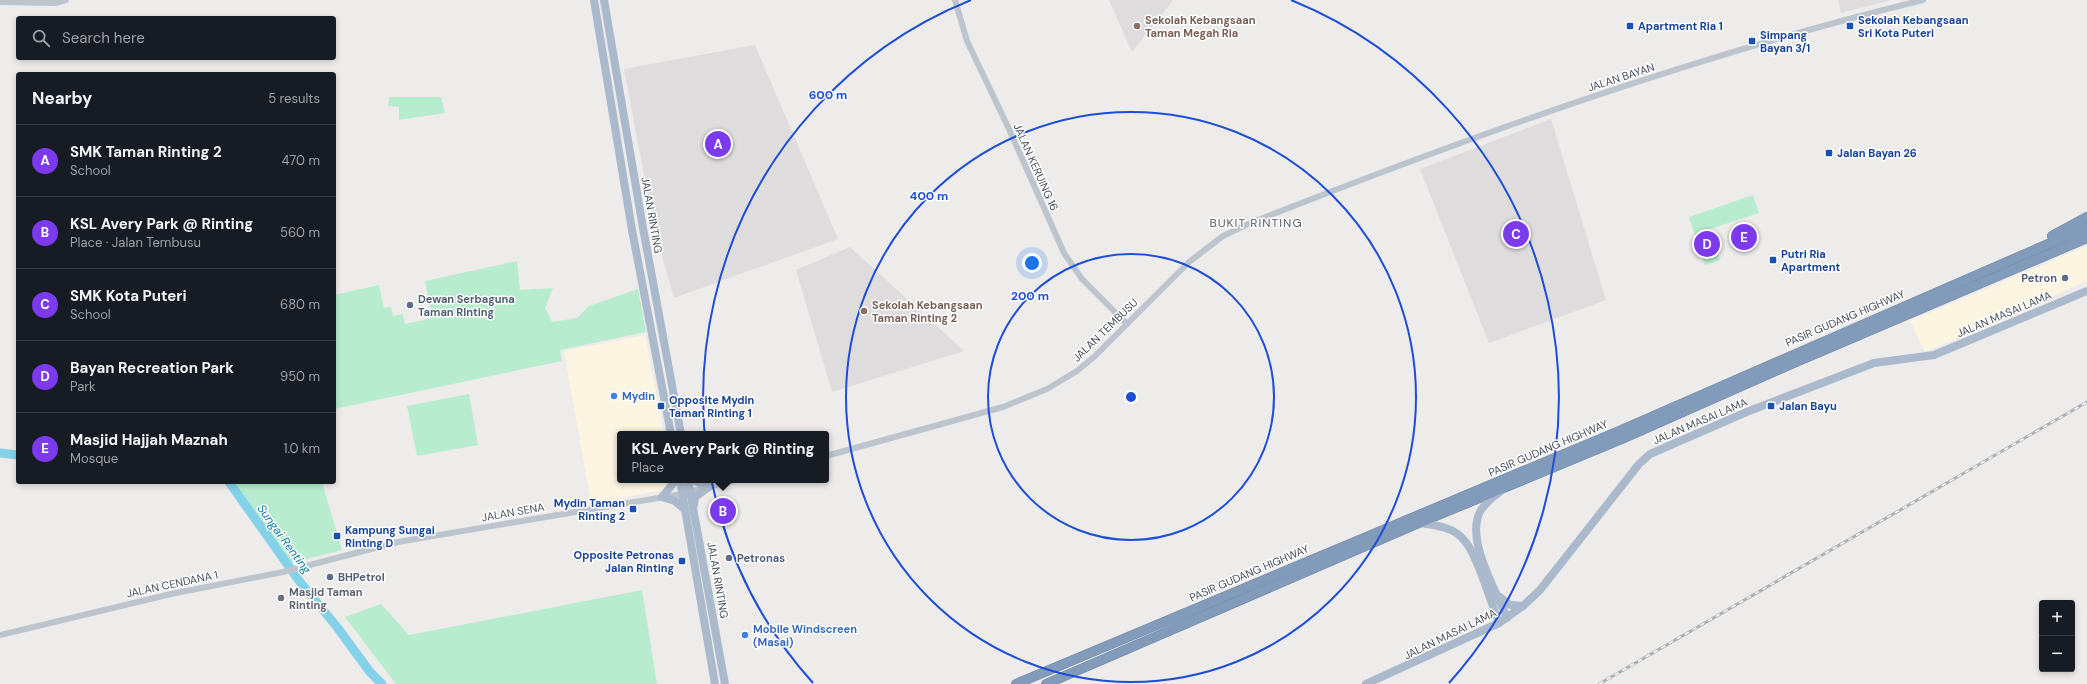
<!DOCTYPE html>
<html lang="en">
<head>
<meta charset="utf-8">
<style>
	:root { --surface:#171b24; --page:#20242c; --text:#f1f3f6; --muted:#9ea1a6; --line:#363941; --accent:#7c3aed }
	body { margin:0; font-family:"DM Sans",sans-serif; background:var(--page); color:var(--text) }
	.controls { position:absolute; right:12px; bottom:12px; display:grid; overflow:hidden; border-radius:4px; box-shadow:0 2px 6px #0003 }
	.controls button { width:36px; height:36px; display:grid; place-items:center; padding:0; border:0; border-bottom:1px solid var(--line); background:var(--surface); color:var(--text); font:20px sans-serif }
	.you { position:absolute; left:1032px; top:263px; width:14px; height:14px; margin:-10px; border:3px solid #fff; border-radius:50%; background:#1a73e8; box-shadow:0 0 0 6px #1a73e833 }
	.badge { display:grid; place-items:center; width:26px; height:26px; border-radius:50%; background:var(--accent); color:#fff; font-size:13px; font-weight:700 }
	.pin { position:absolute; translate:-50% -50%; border:2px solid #fff; box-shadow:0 1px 4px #0006 }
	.popup { position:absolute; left:617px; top:431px; width:212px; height:52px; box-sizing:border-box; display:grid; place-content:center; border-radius:4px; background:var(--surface); filter:drop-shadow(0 1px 3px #0005); font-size:13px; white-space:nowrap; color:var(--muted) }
	.popup b { font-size:15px; color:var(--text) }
	.popup::after { content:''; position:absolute; left:50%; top:100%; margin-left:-8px; border:8px solid transparent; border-top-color:var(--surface) }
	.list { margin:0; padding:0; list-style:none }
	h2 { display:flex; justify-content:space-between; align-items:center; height:52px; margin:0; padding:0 16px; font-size:17px }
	h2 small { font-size:13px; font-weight:400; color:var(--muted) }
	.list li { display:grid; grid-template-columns:26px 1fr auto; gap:12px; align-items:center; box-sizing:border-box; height:72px; padding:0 16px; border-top:1px solid var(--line) }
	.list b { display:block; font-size:15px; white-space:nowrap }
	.list p { margin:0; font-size:13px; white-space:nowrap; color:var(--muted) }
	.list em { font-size:13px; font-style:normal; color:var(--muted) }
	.icon { flex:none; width:22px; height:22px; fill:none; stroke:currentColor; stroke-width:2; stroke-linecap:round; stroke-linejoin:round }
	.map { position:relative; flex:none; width:2087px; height:684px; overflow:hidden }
	.search { position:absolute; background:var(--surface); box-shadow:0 2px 6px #0003; left:16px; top:16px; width:320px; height:44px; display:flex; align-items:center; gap:10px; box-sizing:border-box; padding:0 14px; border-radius:4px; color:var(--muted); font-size:15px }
	.panel { position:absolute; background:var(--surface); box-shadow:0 2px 6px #0003; left:16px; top:72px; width:320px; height:412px; border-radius:4px }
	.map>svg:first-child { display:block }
</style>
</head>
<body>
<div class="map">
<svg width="2087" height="684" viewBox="0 0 2087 684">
	<rect width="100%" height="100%" fill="#eeebeb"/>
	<!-- commercial -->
	<g fill="#fbf5e2">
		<path d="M2087,246V281L1925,352L1910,321Z"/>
		<path d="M645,335L664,434H620V480H671L665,489L659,491L591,503L564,351Z"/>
	</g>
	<!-- education -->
	<g fill="#dfdcdd">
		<path d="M1109,0H1173L1132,52Z"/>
		<path d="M1838,0H1891L1841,13Z"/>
		<path d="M755,45L838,239L674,298L654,228L624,69Z"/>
		<path d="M1551,119L1606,300L1489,343L1420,169Z"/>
		<path d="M850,247L964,351L832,392L796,270Z"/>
	</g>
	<!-- green -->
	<g fill="#b7edce">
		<path d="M389,97H441L445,113L399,120V107L388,106Z"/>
		<path d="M1753,195L1759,213L1710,229L1720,260L1705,265L1689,217Z"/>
		<path d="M517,261L520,290L553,288L545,308L552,322L577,318L589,306L638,289L646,332L560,350L562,361L334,409V295L379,285L384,308L391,307L393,316L403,314L405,324L432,318L425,281Z"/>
		<path d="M469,394L478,445L417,456L407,406Z"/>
		<path d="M224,482H322L342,550L283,565Z"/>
		<path d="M642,590L657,684H396L345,617L381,604L409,635Z"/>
	</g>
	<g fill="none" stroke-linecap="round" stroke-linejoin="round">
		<!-- river -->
		<g stroke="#84d1ea" stroke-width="9">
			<path d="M0,453L18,455"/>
			<path d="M229,482L300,582L337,627L370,672L382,684"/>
		</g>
		<defs>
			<g id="highway">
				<path d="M2052,236L2087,217"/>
				<path d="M1016,684L1619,431L2087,227"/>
				<path d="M1046,684L1419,523L1622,439L1787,366L2087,238"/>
			</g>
		</defs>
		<!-- highway casing -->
		<use href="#highway" stroke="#6d86a6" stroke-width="10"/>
		<!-- minor -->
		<g stroke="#bcc5ce" stroke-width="6">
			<path d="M955,0L967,41L1009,129L1064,253L1082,279L1127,324"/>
			<path d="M0,2L55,3L66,0"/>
			<path d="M826,456L1003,407L1047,389L1077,371L1095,356L1189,262L1223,236L1248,224C1468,137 1693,56 1923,0"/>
			<path d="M0,635L171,594L283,572L398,542L682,494L735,480"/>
		</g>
		<!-- major -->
		<g stroke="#aab9cb" stroke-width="8">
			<path d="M594,0L632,230L671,434"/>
			<path d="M604,0L643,228L681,434"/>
			<path d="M680,480L715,684"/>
			<path d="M688,480L725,684"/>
			<path d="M693,480L709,487"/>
			<path d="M1501,491C1494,496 1486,502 1481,510C1464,538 1496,590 1507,618"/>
			<path d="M662,497L675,501L685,510"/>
			<path d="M662,497L676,480"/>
			<path d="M694,505L695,497L709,487"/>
			<path d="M1419,523C1434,525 1454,527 1464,540C1477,554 1491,603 1499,623"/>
			<path d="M1500,597L1510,605L1523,606"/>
			<path d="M1366,684L1499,623L1523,606L1540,590L1639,464L1650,454L1749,411L1874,363L1934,355L2087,291"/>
		</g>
		<!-- highway -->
		<use href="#highway" stroke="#829bbb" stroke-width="9"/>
		<defs>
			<path id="rail" d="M1599,684L2087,402"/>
		</defs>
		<!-- rail casing -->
		<use href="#rail" stroke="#adb0b6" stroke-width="3"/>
		<!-- rail -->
		<use href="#rail" stroke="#fff" stroke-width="1.5" stroke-dasharray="4.5" stroke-linecap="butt"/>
	</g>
	<!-- distance rings -->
	<g fill="none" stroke="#1d4ed8" stroke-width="2">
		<circle cx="1131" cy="397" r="143"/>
		<circle cx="1131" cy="397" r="285"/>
		<path d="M813 683A428 428 0 0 1 971 0M1291 0A428 428 0 0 1 1449 683"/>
	</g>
	<!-- markers -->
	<g fill="#8d6e63" stroke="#fff" stroke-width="1.5">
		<circle cx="1137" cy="26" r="4"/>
		<circle cx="864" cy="311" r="4"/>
	</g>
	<g fill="#1a4fb4" stroke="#fff" stroke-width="1.5">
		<rect x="1626" y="22" width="8" height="8" rx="2"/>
		<rect x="1846" y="22" width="8" height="8" rx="2"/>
		<rect x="1748" y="37" width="8" height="8" rx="2"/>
		<rect x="1825" y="149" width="8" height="8" rx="2"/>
		<rect x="1769" y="256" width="8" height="8" rx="2"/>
		<rect x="657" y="402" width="8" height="8" rx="2"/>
		<rect x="1767" y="402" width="8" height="8" rx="2"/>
		<rect x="629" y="505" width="8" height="8" rx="2"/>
		<rect x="333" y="532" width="8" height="8" rx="2"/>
		<rect x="678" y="557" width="8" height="8" rx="2"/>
	</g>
	<g fill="#5c6f8a" stroke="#fff" stroke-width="1.5">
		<circle cx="2065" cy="278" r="4"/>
		<circle cx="410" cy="305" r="4"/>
		<circle cx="729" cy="558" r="4"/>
		<circle cx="330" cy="577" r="4"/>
	</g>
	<g fill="#3f7fe0" stroke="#fff" stroke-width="1.5">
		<circle cx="614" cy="396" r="4"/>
		<circle cx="745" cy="635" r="4"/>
	</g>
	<circle fill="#6b7280" stroke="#fff" stroke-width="1.5" cx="281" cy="598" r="4"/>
	<g text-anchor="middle" stroke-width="3" stroke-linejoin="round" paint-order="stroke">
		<!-- education labels -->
		<g font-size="11" font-weight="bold" fill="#785e54" stroke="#fff" text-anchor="start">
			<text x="1145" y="24">Sekolah Kebangsaan<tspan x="1145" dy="13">Taman Megah Ria</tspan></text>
			<text x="872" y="309">Sekolah Kebangsaan<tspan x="872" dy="13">Taman Rinting 2</tspan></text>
		</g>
		<!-- transit labels -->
		<g font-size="11" font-weight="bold" fill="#164399" stroke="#fff" text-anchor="start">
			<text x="1858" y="24">Sekolah Kebangsaan<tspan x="1858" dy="13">Sri Kota Puteri</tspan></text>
			<text x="1638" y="30">Apartment Ria 1</text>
			<text x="1760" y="39">Simpang<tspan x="1760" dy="13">Bayan 3/1</tspan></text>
			<text x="1837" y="157">Jalan Bayan 26</text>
			<text x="1781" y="258">Putri Ria<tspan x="1781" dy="13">Apartment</tspan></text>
			<text x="669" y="404">Opposite Mydin<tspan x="669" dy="13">Taman Rinting 1</tspan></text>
			<text x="1779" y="410">Jalan Bayu</text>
			<text x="625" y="507" text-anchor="end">Mydin Taman<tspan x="625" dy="13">Rinting 2</tspan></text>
			<text x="345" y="534">Kampung Sungai<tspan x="345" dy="13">Rinting D</tspan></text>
			<text x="674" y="559" text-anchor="end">Opposite Petronas<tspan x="674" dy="13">Jalan Rinting</tspan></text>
		</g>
		<!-- street labels -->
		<g font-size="11" fill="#444e58" stroke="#fff">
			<text transform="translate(1621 77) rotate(-18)" y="4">JALAN BAYAN</text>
			<text transform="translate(1036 167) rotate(66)" y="4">JALAN KERUING 16</text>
			<text transform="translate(652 215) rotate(80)" y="4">JALAN RINTING</text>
			<text transform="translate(2004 314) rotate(-23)" y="4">JALAN MASAI LAMA</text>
			<text transform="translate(1845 318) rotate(-23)" y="4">PASIR GUDANG HIGHWAY</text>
			<text transform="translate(1105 330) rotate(-44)" y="4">JALAN TEMBUSU</text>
			<text transform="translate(1700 421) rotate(-23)" y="4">JALAN MASAI LAMA</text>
			<text transform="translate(1548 448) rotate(-23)" y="4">PASIR GUDANG HIGHWAY</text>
			<text transform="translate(513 512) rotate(-10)" y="4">JALAN SENA</text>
			<text transform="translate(1249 573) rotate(-23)" y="4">PASIR GUDANG HIGHWAY</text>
			<text transform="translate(718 580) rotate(80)" y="4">JALAN RINTING</text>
			<text transform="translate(172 584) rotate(-12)" y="4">JALAN CENDANA 1</text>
			<text transform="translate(1450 634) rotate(-26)" y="4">JALAN MASAI LAMA</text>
		</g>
		<!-- service labels -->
		<g font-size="11" font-weight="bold" fill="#4e5e75" stroke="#fff" text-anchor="start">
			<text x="2057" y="282" text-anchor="end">Petron</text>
			<text x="418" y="303">Dewan Serbaguna<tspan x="418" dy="13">Taman RInting</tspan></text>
			<text x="737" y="562">Petronas</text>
			<text x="338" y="581">BHPetrol</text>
		</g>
		<!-- shop labels -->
		<g font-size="11" font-weight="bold" fill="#366cbe" stroke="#fff" text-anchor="start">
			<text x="622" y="400">Mydin</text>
			<text x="753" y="633">Mobile Windscreen<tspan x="753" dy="13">(Masai)</tspan></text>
		</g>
		<!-- worship labels -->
		<g font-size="11" font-weight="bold" fill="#5b616d" stroke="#fff" text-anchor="start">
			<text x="289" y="596">Masjid Taman<tspan x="289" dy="13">Rinting</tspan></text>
		</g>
		<!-- neighbourhood labels -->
		<g font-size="12" letter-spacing="1" fill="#585b60" stroke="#fff">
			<text x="1256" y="227">BUKIT RINTING</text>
		</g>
		<!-- water labels -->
		<g font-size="12" font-style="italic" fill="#0c7da2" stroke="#fff">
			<text transform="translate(284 539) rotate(54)" y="4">Sungai Renting</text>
		</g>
	</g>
	<circle cx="1131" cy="397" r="6" fill="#1d4ed8" stroke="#fff" stroke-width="2"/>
	<g font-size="12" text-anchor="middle" font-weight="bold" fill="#1d4ed8" stroke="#fff" stroke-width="3" stroke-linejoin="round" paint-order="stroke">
		<text x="828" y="99">600 m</text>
		<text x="929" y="200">400 m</text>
		<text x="1030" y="300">200 m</text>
	</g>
</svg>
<div class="controls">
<button>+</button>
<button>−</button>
</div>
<div class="you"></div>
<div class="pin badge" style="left:718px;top:144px">A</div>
<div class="pin badge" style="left:723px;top:511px">B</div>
<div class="popup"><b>KSL Avery Park @ Rinting</b>Place</div>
<div class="pin badge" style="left:1516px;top:234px">C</div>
<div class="pin badge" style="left:1707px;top:244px">D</div>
<div class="pin badge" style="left:1744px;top:237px">E</div>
<div class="search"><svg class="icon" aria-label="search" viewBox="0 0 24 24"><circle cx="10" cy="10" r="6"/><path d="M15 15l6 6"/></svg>Search here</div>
<section class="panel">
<h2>Nearby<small>5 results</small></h2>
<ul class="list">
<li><span class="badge">A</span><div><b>SMK Taman Rinting 2</b><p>School</p></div><em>470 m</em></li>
<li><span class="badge">B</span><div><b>KSL Avery Park @ Rinting</b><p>Place · Jalan Tembusu</p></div><em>560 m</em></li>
<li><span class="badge">C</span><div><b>SMK Kota Puteri</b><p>School</p></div><em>680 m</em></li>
<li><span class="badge">D</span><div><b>Bayan Recreation Park</b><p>Park</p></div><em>950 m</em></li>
<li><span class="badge">E</span><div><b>Masjid Hajjah Maznah</b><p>Mosque</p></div><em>1.0 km</em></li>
</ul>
</section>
</div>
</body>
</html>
